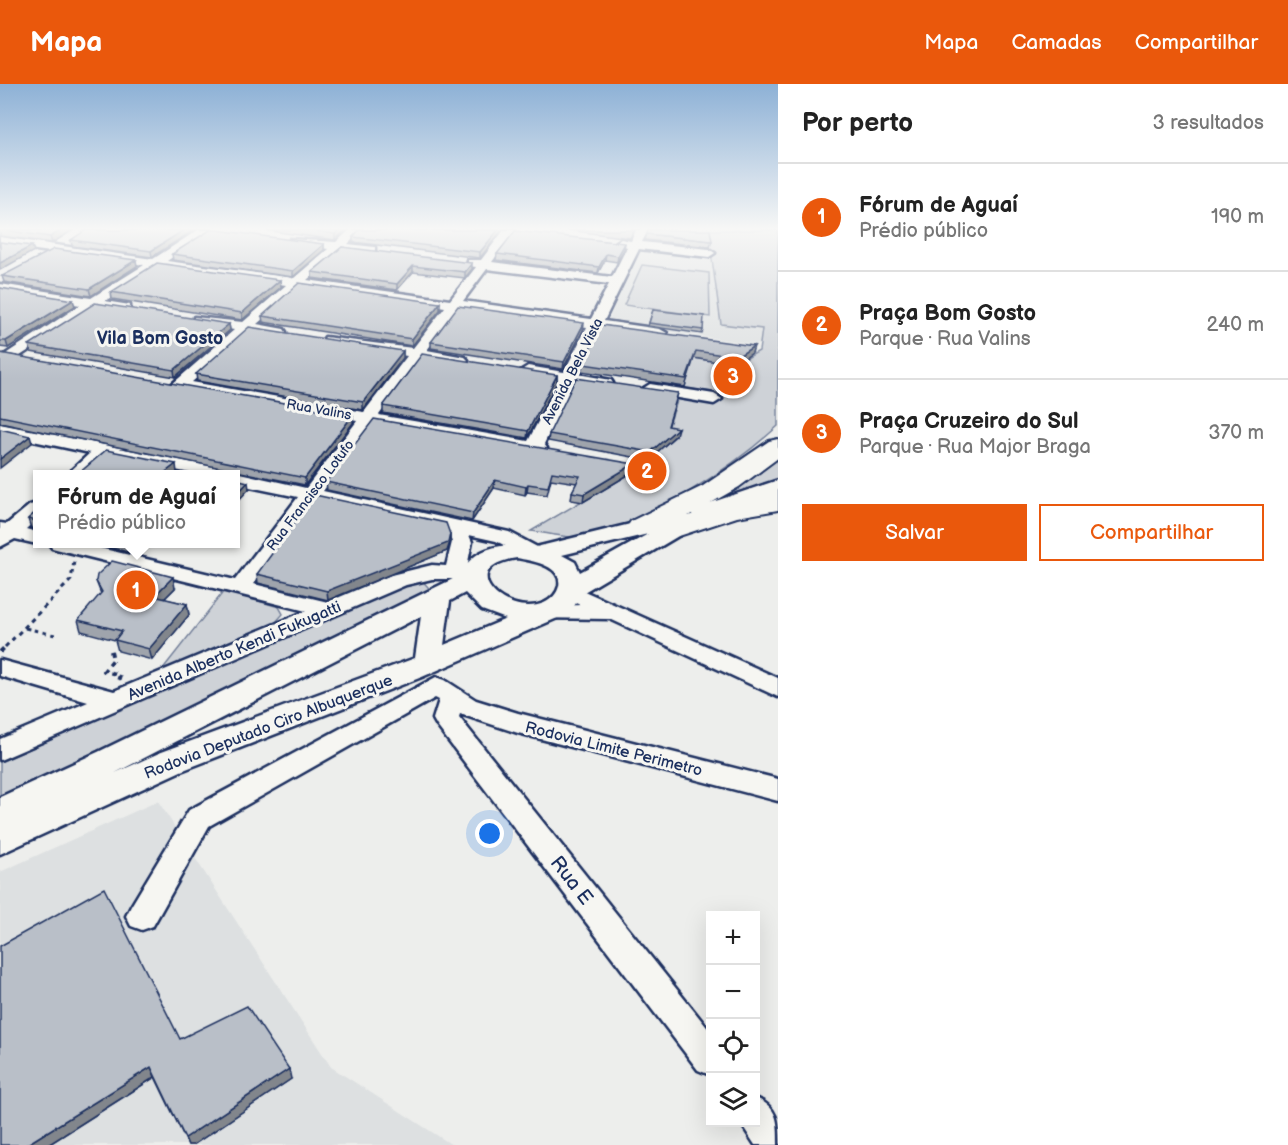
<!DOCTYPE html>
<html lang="pt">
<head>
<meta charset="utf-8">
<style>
	:root { --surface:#fff; --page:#f6f6f6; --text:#222; --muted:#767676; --line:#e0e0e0; --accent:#ea580c }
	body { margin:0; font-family:"Balsamiq Sans",sans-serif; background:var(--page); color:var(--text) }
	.controls { position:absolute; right:18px; bottom:18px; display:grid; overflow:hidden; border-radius:0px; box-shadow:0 6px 24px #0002 }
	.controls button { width:54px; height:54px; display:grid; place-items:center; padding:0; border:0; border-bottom:2px solid var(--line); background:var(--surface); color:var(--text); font:30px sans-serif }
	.you { position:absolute; left:490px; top:750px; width:21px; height:21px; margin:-15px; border:4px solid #fff; border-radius:50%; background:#1a73e8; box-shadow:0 0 0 9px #1a73e833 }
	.badge { display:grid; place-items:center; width:39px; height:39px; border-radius:50%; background:var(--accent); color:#fff; font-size:20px; font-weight:700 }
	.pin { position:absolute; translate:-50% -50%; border:3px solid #fff; box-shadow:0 2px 6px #0006 }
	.popup { position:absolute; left:33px; top:386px; width:207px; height:78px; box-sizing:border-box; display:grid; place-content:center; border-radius:0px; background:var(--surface); filter:drop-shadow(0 2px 4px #0005); font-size:20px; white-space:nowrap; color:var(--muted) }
	.popup b { font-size:22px; color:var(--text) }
	.popup::after { content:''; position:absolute; left:50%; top:100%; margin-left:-12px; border:12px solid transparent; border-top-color:var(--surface) }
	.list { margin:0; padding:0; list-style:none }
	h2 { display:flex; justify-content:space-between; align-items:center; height:78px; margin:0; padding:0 24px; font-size:26px }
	h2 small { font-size:20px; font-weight:400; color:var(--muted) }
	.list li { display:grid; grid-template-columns:39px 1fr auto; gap:18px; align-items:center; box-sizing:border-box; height:108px; padding:0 24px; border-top:2px solid var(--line) }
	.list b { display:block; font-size:22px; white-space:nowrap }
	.list p { margin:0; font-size:20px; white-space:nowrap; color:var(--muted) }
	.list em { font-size:20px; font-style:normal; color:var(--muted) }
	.actions { display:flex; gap:12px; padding:18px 24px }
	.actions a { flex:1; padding:14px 0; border:2px solid var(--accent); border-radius:0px; text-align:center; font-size:21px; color:var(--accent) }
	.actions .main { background:var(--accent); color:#fff }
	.icon { flex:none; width:33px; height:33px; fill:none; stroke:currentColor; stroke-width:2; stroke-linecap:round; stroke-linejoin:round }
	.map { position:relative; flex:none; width:778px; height:1061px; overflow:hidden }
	header { display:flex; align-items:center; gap:36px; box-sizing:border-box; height:84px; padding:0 30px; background:var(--accent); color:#fff }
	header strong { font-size:28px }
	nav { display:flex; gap:33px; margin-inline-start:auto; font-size:21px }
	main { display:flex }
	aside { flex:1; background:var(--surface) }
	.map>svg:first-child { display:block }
</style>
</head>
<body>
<header>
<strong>Mapa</strong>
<nav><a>Mapa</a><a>Camadas</a><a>Compartilhar</a></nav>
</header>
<main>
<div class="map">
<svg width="778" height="1061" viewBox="0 0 778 1061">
	<rect width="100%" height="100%" fill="#edeeec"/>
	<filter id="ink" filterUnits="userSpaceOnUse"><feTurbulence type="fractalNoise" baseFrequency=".0167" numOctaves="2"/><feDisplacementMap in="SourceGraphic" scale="12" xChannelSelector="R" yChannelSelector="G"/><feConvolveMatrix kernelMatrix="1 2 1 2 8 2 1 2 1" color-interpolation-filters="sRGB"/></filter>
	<g filter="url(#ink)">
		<!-- built -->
		<g fill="#dde0e1">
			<path d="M641,165L712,173L721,240L763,245L760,261L607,239Z"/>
			<path d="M158,717L331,983L452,1061H0V788Z"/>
		</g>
		<!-- green -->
		<g fill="#ced2d7" stroke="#74809a" stroke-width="1.5">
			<path d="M708,146H778V342C732,384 649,439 587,452C571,456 548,449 531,447L633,387L676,352L666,350L678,314L717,319L720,309L684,304L694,274L735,281L759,267L762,245L721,240Z"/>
			<path d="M642,181L709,189L710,233L624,221Z"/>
			<path d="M778,368V397L699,425Z"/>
			<path d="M420,494L435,511L0,714V678Z"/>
			<path d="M224,507L279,523L283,530L275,539L158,591Z"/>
		</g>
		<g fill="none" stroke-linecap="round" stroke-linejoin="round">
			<defs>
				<g id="minor">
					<path d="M198,146H211L167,177L294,194L328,165L290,159V155L336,158L350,146H362L348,160L375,163V169L341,166L307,196L450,216L476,183L468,182V176H481L504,146H515L492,178L612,193L627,163L615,159L621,155L631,157L636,146H648L642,158L709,165L715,169L709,173L639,165L604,237L660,245L667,249L660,253L600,245L578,290L611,296L613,299L605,304L574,299L544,360L547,364L544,368L538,369L373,340L323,407L509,448L539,464L542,468L539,472H525L496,457L469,451L472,458L467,483L481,485L484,490L481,495H432L406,501L0,676V655L88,618L0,592V576L114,607L306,527L52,464L49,460H83L235,496L298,413L235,400V390H228L235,388L306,404L357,337L179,306L171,301L234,246L194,239V233L243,238L286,201L158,183L105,217L130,221V227L95,223L17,274H7L4,271L80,221L0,208V200L91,214L144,181L0,161V153L153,175ZM487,185L609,200L591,235L463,217ZM300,203L445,223L413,264L325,253L323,256L330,260L407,272L364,328L192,298L249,248L284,251L286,248L284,245L257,240ZM458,225L587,243L564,288L528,282L520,287L528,292L559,297L528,357L379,331L421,274L465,279L468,276L465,273L427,266ZM315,417L447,446L452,458L446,482L432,481L391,491L328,518L254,500Z"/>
					<path d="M650,300L714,310L722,315L714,320L644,308L642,305Z"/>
					<path d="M0,340L219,384L228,390H195L107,372L86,390H67L90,369L0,350Z"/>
					<path d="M37,419V435L26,445L37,448V460H39H37L15,455L0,463V439L7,440L30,421Z"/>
					<path d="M573,502L778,594V613L610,535L533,534L530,529L533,524L580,521L565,514L562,509L565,504Z"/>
					<path d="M436,593L445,596L476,616L518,629L778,695V717L518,649L460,630L459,633L710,947V991L698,986L437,642L433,635L439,616L435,614L209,742L153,842L142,846L131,842L126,832L131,822L189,726Z"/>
					<path d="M756,1014C778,1024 778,1036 778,1061H755L740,1038H756Z"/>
				</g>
				<g id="major">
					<path d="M778,396V411L703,436L695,434L691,429L695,424Z"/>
					<path d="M663,432L685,438L689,443L685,448L584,508L569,529L422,593L181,687L0,770V713L98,668L461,491C472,461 509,458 536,463ZM648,450L580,488L575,478L562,471ZM517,474C531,477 563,481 559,502C557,510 552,515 544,519C506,535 452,483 517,474ZM465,509L482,526L506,535L444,561L450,517ZM421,532L415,574L159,669L115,689Z"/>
				</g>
				<path id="highway" d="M778,355V374L739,403L688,432L732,418L778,410V426L737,433L679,452L669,450L666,442L641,451L631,449L627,443L631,437L703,402L769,357Z"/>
			</defs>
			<!-- minor casing -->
			<use href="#minor" stroke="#1b2f5e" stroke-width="5"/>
			<!-- major casing -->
			<use href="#major" stroke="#1b2f5e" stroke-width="5"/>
			<!-- highway casing -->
			<use href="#highway" stroke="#1b2f5e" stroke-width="4"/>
			<!-- path-far1 -->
			<g stroke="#1b2f5e" stroke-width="3" stroke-dasharray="4.5 4.5" stroke-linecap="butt">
				<path d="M25,544L55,551"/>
				<path d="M5,563L71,496L74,477"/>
			</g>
			<!-- path -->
			<g stroke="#1b2f5e" stroke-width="4" stroke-dasharray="5 5" stroke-linecap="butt">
				<path d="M111,567L113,576L104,587L120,591L118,597"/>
				<path d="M0,568L6,562"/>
			</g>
			<!-- minor -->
			<use href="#minor" fill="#f6f6f2" fill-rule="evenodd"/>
			<!-- major -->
			<use href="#major" fill="#f6f6f2" fill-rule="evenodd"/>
			<!-- highway -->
			<use href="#highway" fill="#f6f6f2" fill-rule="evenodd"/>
		</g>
		<!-- wall -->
		<g fill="#9fa4ac" stroke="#1b2f5e" stroke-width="1.5">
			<path d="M0,146H73L52,159L0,152Z"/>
			<path d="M194,146L152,173L72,162L71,156Z"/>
			<path d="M264,146H346L335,156Z"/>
			<path d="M359,146H502L480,174L353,158V153Z"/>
			<path d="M567,146H634L630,154Z"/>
			<path d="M647,150L712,157L710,163L645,156Z"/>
			<path d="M324,160V166L293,193L173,176L172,170Z"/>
			<path d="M342,163L472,185L465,194L413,188L397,206L312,194V188Z"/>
			<path d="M624,165L617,178L605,176L598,189L496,176L497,170Z"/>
			<path d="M137,182L91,212L4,198L2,192Z"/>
			<path d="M281,203L242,236L112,215L111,208Z"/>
			<path d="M0,204L75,222L8,264L0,263Z"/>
			<path d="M440,226L412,262L263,238L262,232Z"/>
			<path d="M653,226L703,246L702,250L648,242Z"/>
			<path d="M229,240L230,246L175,293L31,268L29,261Z"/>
			<path d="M601,241L752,269L735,281L694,274L685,303L581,287L583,280Z"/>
			<path d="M583,246L563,285L431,264V258Z"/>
			<path d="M403,267V274L363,326L197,297L196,290Z"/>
			<path d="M0,269L353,339L305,401L0,339Z"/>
			<path d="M557,291V298L527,354L383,329V322Z"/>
			<path d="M678,309L668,343L676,351L646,378L643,375L548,357L549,350Z"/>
			<path d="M634,380L633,388L583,418L571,416L572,408L577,399L551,395L547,411L527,408L525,411L494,404L472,437L327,406L326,398Z"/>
			<path d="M37,427V445L31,444L28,435Z"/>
			<path d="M450,450V458L447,467L328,516L258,499L257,490Z"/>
			<path d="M93,459H150L139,471Z"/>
			<path d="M96,497L175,504L164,515L187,520L189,531L152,576L118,567L115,556L81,547L78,536L101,510Z"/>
			<path d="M180,955L291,995L193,1061H188L155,993L48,1061Z"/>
		</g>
		<!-- shaded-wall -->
		<g fill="#82868c" stroke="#1b2f5e" stroke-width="1.5">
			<path d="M62,146H73L52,159L50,153Z"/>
			<path d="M184,146H194L152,173L151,167Z"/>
			<path d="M339,146H346L335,156V150Z"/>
			<path d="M498,146H502L480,174V168Z"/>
			<path d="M625,159L624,165L617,178L618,172Z"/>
			<path d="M324,160V166L293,193V187Z"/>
			<path d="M32,162L34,167L0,186V179Z"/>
			<path d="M606,170L605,176L598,189L599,183Z"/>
			<path d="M136,176L137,182L91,212L89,205Z"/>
			<path d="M472,179V185L465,194V188Z"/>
			<path d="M413,182V188L397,206V200Z"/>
			<path d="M280,196L281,203L242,236V229Z"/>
			<path d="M73,216L75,222L8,264L6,257Z"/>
			<path d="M440,219V226L412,262V255Z"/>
			<path d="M584,239L583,246L563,285L564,278Z"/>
			<path d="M229,240L230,246L175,293L174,286Z"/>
			<path d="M754,262L752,269L735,281L737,273Z"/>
			<path d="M403,267V274L363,326V318Z"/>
			<path d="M557,291V298L527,354L528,347Z"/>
			<path d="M353,331V339L305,401V394Z"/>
			<path d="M678,344L676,351L646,378L648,370Z"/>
			<path d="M30,352L32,359L0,384V375Z"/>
			<path d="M176,380L177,389L175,390H163Z"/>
			<path d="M634,380L633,388L583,418L584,410Z"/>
			<path d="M495,396L494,404L472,437L473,429Z"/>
			<path d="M248,398L249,405L235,420V412Z"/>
			<path d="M528,400L527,408L525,411L526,403Z"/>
			<path d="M450,450V458L447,467L328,516L327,507Z"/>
			<path d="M139,459H150L139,471L137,462Z"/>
			<path d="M173,493L175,504L156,523L154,512Z"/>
			<path d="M187,520L189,531L152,576L149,565Z"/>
			<path d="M151,983L155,993L48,1061H26Z"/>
			<path d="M289,985L291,995L193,1061H188L185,1054Z"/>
		</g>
		<!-- building -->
		<g fill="#b9bfc8" stroke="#1b2f5e" stroke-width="1.5">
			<path d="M3,146H62L50,153Z"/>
			<path d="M86,146H184L151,167L71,156Z"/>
			<path d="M210,146H217L324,160L293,187L172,170Z"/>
			<path d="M308,146H339L335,150Z"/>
			<path d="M359,146H498L480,168L353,153Z"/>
			<path d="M648,146H710L712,157L647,150Z"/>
			<path d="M515,147L625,159L618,172L606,170L599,183L497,170Z"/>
			<path d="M0,158L32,162L0,179Z"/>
			<path d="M342,163L472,179L465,188L413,182L397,200L312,188Z"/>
			<path d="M54,165L136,176L89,205L2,192Z"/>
			<path d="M157,179L280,196L242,229L111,208Z"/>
			<path d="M299,199L440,219L412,255L262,232Z"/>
			<path d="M0,204L73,216L6,257H0Z"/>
			<path d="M95,219L229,240L174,286L29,261Z"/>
			<path d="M458,222L584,239L564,278L431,258Z"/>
			<path d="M653,226L704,232L703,246L649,239Z"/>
			<path d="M601,241L754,262L737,273L696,267L686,295L583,280Z"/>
			<path d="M249,243L403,267L363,318L196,290Z"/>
			<path d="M0,269L353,331L305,394L0,332Z"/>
			<path d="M422,270L557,291L528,347L383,322Z"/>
			<path d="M576,294L678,309L668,342L678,344L648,370L645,367L549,350Z"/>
			<path d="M374,335L634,380L584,410L572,408L580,392L552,388L548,403L528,400L526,403L495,396L473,429L326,398Z"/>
			<path d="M0,345L30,352L0,375Z"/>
			<path d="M106,366L176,380L163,390H78Z"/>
			<path d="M217,385H232V390H212Z"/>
			<path d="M235,395L248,398L235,412Z"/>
			<path d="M315,411L446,439L450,450L448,459L327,507L257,490Z"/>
			<path d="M37,427V437L28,435Z"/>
			<path d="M126,459H139L137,462Z"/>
			<path d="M112,477L173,493L154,512L187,520L149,565L115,556L122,547L78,536L102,508L96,497L97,491Z"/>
			<path d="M104,804L180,955L247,922L289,985L185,1054L151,983L26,1061H0V862Z"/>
		</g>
	</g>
	<!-- sky -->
	<linearGradient id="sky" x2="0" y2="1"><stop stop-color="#8db1d6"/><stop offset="0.49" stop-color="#f7f7f6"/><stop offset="1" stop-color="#f7f7f6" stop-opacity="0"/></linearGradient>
	<rect width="778" height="295" fill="url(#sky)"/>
	<g text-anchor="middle" stroke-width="6" stroke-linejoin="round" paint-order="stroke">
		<!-- far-street labels -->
		<g font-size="14" fill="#1b2f5e" stroke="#f6f6f2">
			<text transform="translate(572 287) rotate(-63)" y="5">Avenida Bela Vista</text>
			<text transform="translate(319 325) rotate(10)" y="5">Rua Valins</text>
			<text transform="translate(310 411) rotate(-53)" y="5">Rua Francisco Lotufo</text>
		</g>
		<!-- street labels -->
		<g font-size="16" fill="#1b2f5e" stroke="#f6f6f2">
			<text transform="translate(234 566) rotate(-23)" y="6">Avenida Alberto Kendi Fukugatti</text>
			<text transform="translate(268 642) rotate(-21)" y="6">Rodovia Deputado Ciro Albuquerque</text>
			<text transform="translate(614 664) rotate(14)" y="6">Rodovia Limite Perimetro</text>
		</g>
		<!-- far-district labels -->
		<g font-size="18" font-weight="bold" fill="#1b2f5e" stroke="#f6f6f2">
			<text x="160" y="260">Vila Bom Gosto</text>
		</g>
		<!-- near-street labels -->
		<g font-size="20" fill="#1b2f5e" stroke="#f6f6f2">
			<text transform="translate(572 796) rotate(52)" y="7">Rua E</text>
		</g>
	</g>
</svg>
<div class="controls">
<button>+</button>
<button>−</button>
<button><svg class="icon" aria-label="locate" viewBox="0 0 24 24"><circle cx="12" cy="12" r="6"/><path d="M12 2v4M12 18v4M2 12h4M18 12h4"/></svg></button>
<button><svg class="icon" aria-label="layers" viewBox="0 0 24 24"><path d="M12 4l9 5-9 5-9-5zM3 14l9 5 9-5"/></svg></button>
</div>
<div class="you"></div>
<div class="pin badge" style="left:136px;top:506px">1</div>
<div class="popup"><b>Fórum de Aguaí</b>Prédio público</div>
<div class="pin badge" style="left:647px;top:387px">2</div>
<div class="pin badge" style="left:733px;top:292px">3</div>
</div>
<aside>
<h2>Por perto<small>3 resultados</small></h2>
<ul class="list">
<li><span class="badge">1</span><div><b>Fórum de Aguaí</b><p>Prédio público</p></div><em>190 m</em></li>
<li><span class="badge">2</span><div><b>Praça Bom Gosto</b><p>Parque · Rua Valins</p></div><em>240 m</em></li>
<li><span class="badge">3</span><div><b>Praça Cruzeiro do Sul</b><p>Parque · Rua Major Braga</p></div><em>370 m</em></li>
</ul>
<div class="actions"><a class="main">Salvar</a><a>Compartilhar</a></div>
</aside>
</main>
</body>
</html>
